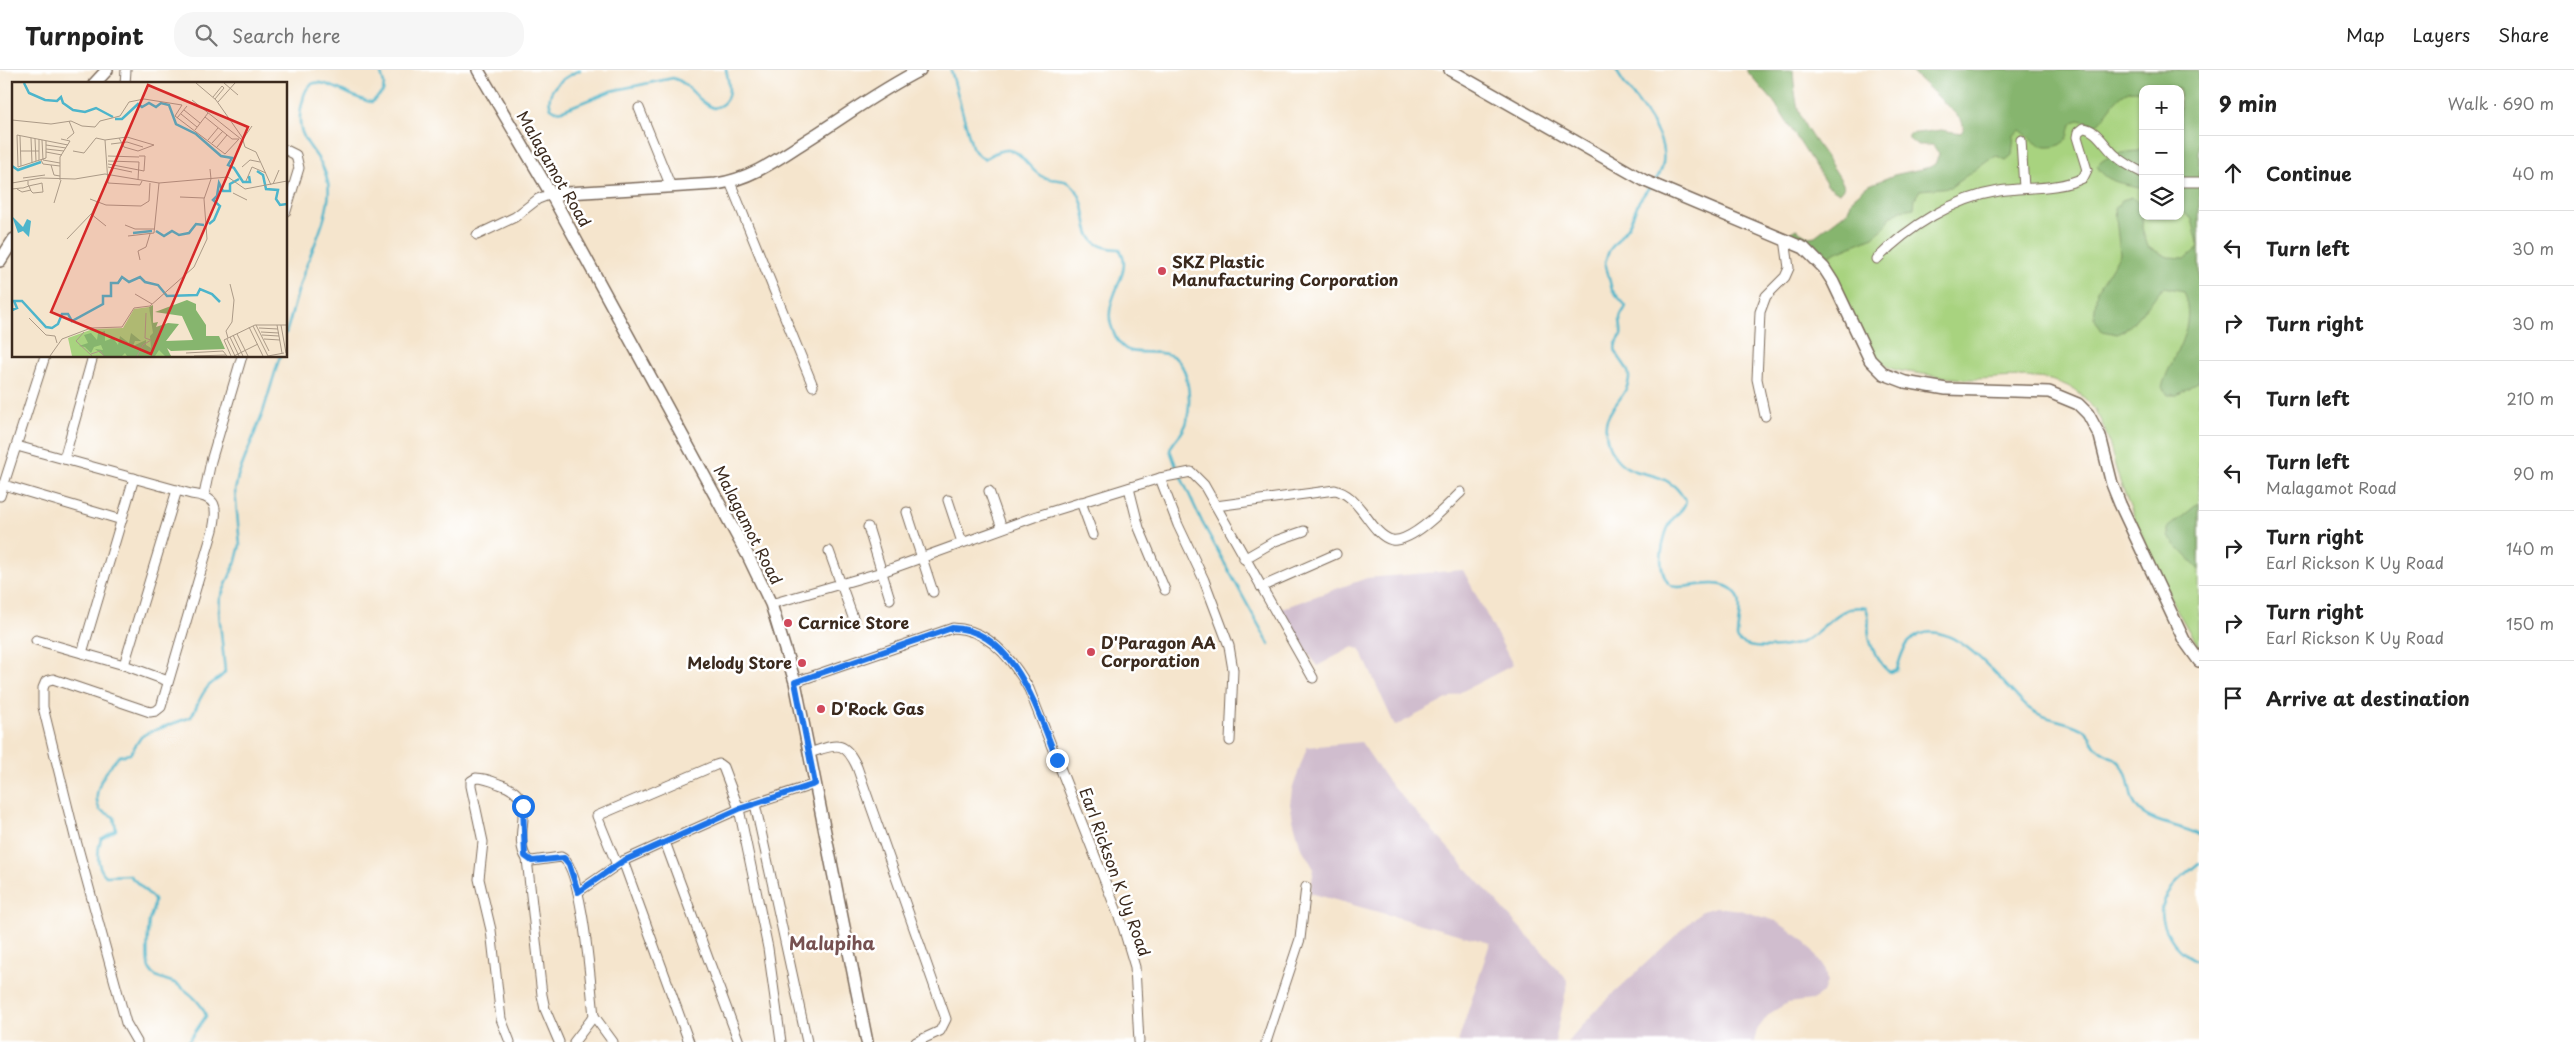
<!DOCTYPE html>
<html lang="en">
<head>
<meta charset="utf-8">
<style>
	:root { --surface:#fff; --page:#f6f6f6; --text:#222; --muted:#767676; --line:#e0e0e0 }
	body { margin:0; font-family:"Playpen Sans",sans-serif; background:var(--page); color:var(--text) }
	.controls { position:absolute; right:15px; top:15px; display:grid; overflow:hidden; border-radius:10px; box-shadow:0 1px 4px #0004 }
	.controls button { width:45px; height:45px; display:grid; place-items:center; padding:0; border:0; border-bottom:1px solid var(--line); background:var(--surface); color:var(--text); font:25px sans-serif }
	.stop { position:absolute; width:15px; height:15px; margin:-11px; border:4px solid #1a73e8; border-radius:50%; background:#fff }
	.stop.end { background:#1a73e8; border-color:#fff; box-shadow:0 1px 5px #0008 }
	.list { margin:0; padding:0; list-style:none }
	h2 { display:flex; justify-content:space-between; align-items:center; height:65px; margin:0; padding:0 20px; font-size:21px }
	h2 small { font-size:16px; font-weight:400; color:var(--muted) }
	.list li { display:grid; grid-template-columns:32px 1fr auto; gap:15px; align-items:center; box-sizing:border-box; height:75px; padding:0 20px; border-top:1px solid var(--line) }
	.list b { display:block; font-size:19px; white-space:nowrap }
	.list p { margin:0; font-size:16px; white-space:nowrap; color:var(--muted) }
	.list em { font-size:16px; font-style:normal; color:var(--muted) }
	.icon { flex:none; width:28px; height:28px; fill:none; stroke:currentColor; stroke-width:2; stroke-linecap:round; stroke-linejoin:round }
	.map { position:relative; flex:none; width:2199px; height:972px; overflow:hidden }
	header { display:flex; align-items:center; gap:30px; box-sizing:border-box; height:70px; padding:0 25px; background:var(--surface); border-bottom:1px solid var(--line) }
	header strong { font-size:24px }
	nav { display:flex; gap:28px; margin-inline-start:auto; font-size:18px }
	.search { width:350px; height:45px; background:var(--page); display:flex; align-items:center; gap:12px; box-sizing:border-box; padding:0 18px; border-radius:20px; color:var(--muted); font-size:19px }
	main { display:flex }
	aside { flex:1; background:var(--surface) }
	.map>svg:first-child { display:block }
</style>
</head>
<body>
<header>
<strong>Turnpoint</strong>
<div class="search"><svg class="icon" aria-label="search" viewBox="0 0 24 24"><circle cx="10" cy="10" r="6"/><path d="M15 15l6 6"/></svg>Search here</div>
<nav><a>Map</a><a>Layers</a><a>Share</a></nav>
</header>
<main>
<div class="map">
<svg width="2199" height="972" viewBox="0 0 2199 972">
	<rect width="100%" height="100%" fill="#fff"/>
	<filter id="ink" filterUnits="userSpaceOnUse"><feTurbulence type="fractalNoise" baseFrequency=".02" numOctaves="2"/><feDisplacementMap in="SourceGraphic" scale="10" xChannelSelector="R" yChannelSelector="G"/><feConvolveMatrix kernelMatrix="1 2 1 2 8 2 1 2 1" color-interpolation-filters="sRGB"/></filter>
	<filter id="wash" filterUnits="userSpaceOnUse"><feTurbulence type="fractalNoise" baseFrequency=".0096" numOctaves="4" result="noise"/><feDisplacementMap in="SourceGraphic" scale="20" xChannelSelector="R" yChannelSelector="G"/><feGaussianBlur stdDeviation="1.12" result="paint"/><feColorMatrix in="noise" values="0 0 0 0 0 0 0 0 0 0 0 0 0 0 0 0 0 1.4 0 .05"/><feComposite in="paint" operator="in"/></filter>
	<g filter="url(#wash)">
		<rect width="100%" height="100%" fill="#f5e5cd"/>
		<!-- industrial -->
		<g fill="#d0bdce">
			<path d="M1463,500L1513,595L1395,656L1360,579L1353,577L1317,596L1280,539L1367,508Z"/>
			<path d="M1361,672L1387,710L1568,911L1555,972H1458L1490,873L1310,823L1314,799L1300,775L1293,749L1290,734L1292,720L1307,677Z"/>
			<path d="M1716,837L1740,840L1776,851L1806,872L1824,898L1827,911L1823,923L1812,930L1787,933L1769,944L1757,960L1754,972H1568L1601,935L1702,841Z"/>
		</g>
		<!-- green -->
		<path fill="#a8d37f" stroke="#727e4e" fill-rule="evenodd" d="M2058,0H2199V577C2172,536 2150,487 2132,441C2128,431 2123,420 2119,409C2109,378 2107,347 2081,325C2051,298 2001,310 1964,309C1948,308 1931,305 1915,303C1903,301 1889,301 1880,291C1855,265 1847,218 1823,188ZM2143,19H2180V146H2143Z"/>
		<!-- forest -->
		<g fill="#86b56e" stroke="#607046">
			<path d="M1746,0H1793C1794,16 1796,40 1804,54C1811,68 1842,107 1844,117L1839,123L1827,115L1774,32Z"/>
			<path d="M1910,0H2199V311L2177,325H2168L2162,317C2173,282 2198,258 2183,221L2164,217L2128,258L2117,264L2102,261L2094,248L2097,220L2120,184L2115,139L2122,130L2132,127L2143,138L2142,158L2148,177L2168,187L2186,188L2199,177L2192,149L2180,140V19H2143V22C2120,12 2110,44 2096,55L2079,50L2073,52C2069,57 2070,62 2068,67C2066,71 2062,73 2059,75C2040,82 2034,70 2020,60L2014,65L2012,85L2006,90L1997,86L1989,89L1951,117L1920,120L1915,128L1914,138L1901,140L1891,146L1885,157L1873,167L1823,188C1814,179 1797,170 1791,162L1796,159L1809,167L1815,166L1848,141L1852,129L1867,116L1894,105L1930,97L1935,94L1939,84L1933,75H1916L1909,69V64L1941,60L1961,63L1964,58L1961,49Z"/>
			<path d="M2143,74V118C2124,113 2107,114 2097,96C2107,84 2124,82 2139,81Z"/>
			<path d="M2199,433V499L2168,467V458Z"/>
		</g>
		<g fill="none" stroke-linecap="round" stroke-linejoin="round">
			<!-- stream -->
			<g stroke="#4db5cb" stroke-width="2.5">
				<path d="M580,0C565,7 544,18 551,38L556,41L563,40L611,21L673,8C692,14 697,33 714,38C733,33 730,16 726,0"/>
				<path d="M951,0L972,77L977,84L984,89C992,85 999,79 1009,80C1022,81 1029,100 1041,106C1054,113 1067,105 1077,121C1093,147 1075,178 1119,179C1136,200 1103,227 1111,255C1122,293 1140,278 1166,284C1191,289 1191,331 1187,351C1184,365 1173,369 1170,380L1177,399"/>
				<path d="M1616,0C1632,32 1685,75 1654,112"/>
				<path d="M1650,116L1639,131L1629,155L1609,181L1605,192L1612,220L1626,236C1625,240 1620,244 1620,249C1620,255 1622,259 1621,265C1619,271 1613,274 1616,282C1620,291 1630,298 1629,309C1627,326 1609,337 1606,353C1605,364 1607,373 1612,382C1628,410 1653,398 1674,416C1679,420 1682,426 1686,431C1684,442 1675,443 1671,452C1665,461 1662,478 1661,489C1661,497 1664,512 1672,516C1683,522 1729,501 1739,529C1742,540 1737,556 1737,568C1744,583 1793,578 1806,570C1824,559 1842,532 1866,538C1871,548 1867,555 1869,565C1870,576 1880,597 1890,602L1897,599C1900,590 1902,579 1909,572C1947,534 2004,617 2027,637C2044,651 2066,649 2084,660C2090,664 2092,672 2097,678C2103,685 2113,686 2119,692C2133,706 2126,730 2142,743C2158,755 2182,755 2199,765"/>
				<path d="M286,263C292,245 296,226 302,208C310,182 333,141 328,113C321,76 290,74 303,30C304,24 306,17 312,14C325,7 355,31 372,32L383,22L384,14L380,0"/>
				<path d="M1181,407L1202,452L1269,574"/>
				<path d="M2199,793C2170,817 2147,836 2174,873C2180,880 2189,889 2199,891"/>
				<path d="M188,972L206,946C202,933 190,923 178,915C168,908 155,911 149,898C146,891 148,860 149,851C151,843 155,838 154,829L129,805L106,806C96,797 97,781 101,769L116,760L114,747L100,740C90,722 106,700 119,686L130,684L141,667L147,663L191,647C197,638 199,627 207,618C212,611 220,610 225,602L219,542L220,529L236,491L240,475L235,421L238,406L263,342L280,286"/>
			</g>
		</g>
	</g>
	<g filter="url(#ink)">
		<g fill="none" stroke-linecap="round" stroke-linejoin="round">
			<defs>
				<g id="street">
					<path d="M125,14L126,0"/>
					<path d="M639,38L671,117"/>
					<path d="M2021,70L2024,118"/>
					<path d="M286,80L296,85L299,98L286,141"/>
					<path d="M730,112L813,316"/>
					<path d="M2180,112H2199"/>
					<path d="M477,165L515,147L538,129L551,124"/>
					<path d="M1877,189C1908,157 1954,128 1999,121C2026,117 2058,120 2083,108L2087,100L2077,67L2078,62L2083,58C2096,58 2106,78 2116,86C2124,93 2133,98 2143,103"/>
					<path d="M1765,346L1757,309L1760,242L1766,226L1785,207L1789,198L1785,169"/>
					<path d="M17,376L191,424C217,427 218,436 213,460L161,637L156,641L150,642L53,609L46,611L43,618V637L75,767L126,953L137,972"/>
					<path d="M64,389L93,286"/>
					<path d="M1160,408L1178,455L1204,510L1229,576L1233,600L1230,671"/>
					<path d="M4,415L122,450"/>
					<path d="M1129,418L1139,458L1165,520"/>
					<path d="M989,421L1002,458"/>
					<path d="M204,425L211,391L242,286"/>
					<path d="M0,426L45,286"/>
					<path d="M948,430L962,472"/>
					<path d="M1081,432L1093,465"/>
					<path d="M1216,436L1335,420C1347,423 1354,431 1362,441C1370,451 1379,467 1392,470C1412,473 1448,435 1461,422"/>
					<path d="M907,442L933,522"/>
					<path d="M868,457L890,529"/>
					<path d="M829,481L855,553"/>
					<path d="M1244,489L1275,471L1304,461"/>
					<path d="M1261,517L1336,484"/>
					<path d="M771,534L882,502L1037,446L1160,408L1191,402L1204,415L1313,608"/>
					<path d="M36,570L124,595L168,611"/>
					<path d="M82,583L134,408"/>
					<path d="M124,595L177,420"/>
					<path d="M795,612L953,558C989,559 1013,590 1029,619L1123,857L1135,897L1139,972"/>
					<path d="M809,683C835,675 844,668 857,697L946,949L940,961L916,972"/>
					<path d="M755,734L807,972"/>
					<path d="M527,789L542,925L545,939L559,972"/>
					<path d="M623,791L689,972"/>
					<path d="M617,795L597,746L716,695L719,694L723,697L739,739L768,878L781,972"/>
					<path d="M578,822L623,791L665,772"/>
					<path d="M594,946L613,972"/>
					<path d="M510,972L501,949L491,860L479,809L483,772L471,716V711L476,708C484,708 492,711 499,714C544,728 509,763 527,789L532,791L561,787C583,795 591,921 594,946L574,972"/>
					<path d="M739,972L665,772L739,739L815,714"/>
					<path d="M1266,972L1300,869L1306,817"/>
				</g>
				<g id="secondary">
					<path d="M478,0L551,124L748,486L771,534L795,612L867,972"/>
					<path d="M1450,0L1645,111L1804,178L1824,198L1833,212L1870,290L1884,304L1905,312L1946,319L2049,322L2078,334L2088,344L2100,366L2112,414L2120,434L2184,570L2199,591"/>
					<path d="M94,14L107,0"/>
					<path d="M551,124L716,114C753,109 782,86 812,67C848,44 882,19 920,0"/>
					<path d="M0,191L14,169"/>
				</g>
			</defs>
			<!-- street casing -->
			<use href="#street" stroke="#7c6b5b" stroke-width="11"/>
			<!-- secondary casing -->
			<use href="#secondary" stroke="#7c6b5b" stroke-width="14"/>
			<!-- street -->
			<use href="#street" stroke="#fff" stroke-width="9"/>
			<!-- secondary -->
			<use href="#secondary" stroke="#fff" stroke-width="11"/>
		</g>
	</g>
	<g fill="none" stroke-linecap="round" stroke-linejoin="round" filter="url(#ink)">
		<!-- route -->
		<path stroke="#1a73e8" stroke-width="6" d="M523,736L525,786L532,791L564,788L569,794L578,822L623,791L739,739L815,714L795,612L952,558C1015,559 1038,643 1057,690"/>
	</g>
	<!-- markers -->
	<g fill="#d1495b" stroke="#fff" stroke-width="2">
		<circle cx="1162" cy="201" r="5"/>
		<circle cx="788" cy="553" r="5"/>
		<circle cx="1091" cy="582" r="5"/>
		<circle cx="802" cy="593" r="5"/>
		<circle cx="821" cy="639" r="5"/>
	</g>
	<g text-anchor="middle" stroke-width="5" stroke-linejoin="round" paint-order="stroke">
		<!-- street labels -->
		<g font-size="16" fill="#3b2a1e" stroke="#fff">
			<text transform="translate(554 99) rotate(60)" y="6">Malagamot Road</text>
			<text transform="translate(748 455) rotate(63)" y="6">Malagamot Road</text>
			<text transform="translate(1115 802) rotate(70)" y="6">Earl Rickson K Uy Road</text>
		</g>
		<!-- poi labels -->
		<g font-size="16" font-weight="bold" fill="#3b2a1e" stroke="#fff" text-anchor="start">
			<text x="1172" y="198">SKZ Plastic<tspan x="1172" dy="18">Manufacturing Corporation</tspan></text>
			<text x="798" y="559">Carnice Store</text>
			<text x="1101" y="579">D'Paragon AA<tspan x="1101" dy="18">Corporation</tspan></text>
			<text x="792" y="599" text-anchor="end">Melody Store</text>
			<text x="831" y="645">D'Rock Gas</text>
		</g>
		<!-- neighbourhood labels -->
		<g font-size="18" font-weight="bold" fill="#765151" stroke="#fff">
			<text x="832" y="880">Malupiha</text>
		</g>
	</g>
	<!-- overview -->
	<g transform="translate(12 12)">
		<rect width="275" height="275" fill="#f5e5cd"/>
		<path d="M137,225L147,261L159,274H60L56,256L81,247L111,246L122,227Z" fill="#a8d37f"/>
		<path d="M175,218L184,222V228L194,243V254H207L213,267L159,269L155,266L159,274H153L147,268L143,274H115L113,271L110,274H92L83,267L91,268L89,263L82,265L79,271L73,265L67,264L76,261L72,253L79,251L85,258L86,251L93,249V259L101,256L106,263L108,254L117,261L119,251L129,259H123L121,264L134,258V263L139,266L138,254L141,251L137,225L141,223V241L146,240L144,245L156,241L167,242L154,259L181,258L170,234L143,230Z" fill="#86b56e"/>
		<path d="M0,134L11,145L15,137L19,139L17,155L11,149L6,151Z" fill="#4db5cb"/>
		<path fill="none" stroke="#4db5cb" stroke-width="2.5" d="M12,1L17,11L33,18L45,19L49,15L51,21L61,28L73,30L84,26L101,35M103,37H110L126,22L130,25L137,21L144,25L149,21L157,23L164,42L184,52L209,74L220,76L216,83L222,86L231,100H238L237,94M0,84L6,88L29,80M245,89L251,93L254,107L266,108L264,117L268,123L275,122M197,142L202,138L208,124L201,118L205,114L207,101L211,109H218V102L227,97M144,149L152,154L160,149L167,153L177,151L184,142L192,143M121,151L140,149M0,228L5,226L2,219H10L34,245L40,246L46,242L50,232H56L60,239L91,222V214H99V201H106L110,195L117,200L128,195L133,200L146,203L155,214L185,213L188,207L200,212L208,220"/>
		<path fill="none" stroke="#ab9a87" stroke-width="1" d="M184,1L204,18L230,55L233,65L244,70L259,103M212,1L226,13M201,15L210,4L212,6L203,17M180,18L229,57M206,20L223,1M172,28L188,41M169,32L185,45M193,35L220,57H227M165,36L175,24M0,38L39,42L59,39L70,44L83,45L88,39L108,34L117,20L132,17L170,23L163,34L213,72L227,57M183,48L196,31M5,53L6,85L34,76V59M5,53L56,63M8,54L9,84M19,56L20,81M107,56L112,65L126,69L142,63L115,55L93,58L96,101L128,103L130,99M23,57L24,79M27,57V78M55,57L62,51L57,39M231,57L240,44M30,58L31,78L48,81M196,58L206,46M200,61L211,49M99,62L115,60L131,65M34,63L54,66M205,65L215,53M34,67L52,69M8,69H27M61,69L72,71L84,56L93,58M34,70L50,73M96,74L127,75M29,78L31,82L48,84M96,79L127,80L126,98M96,82L132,89L133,74H127M39,83L42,93L48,94M96,85L120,90M230,85L238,78L248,80M11,96L33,93M48,98V75L58,59L49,57M234,99L240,85L254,91M0,101L29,96L63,97L93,92L147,101L216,95L233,107L275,99M261,102L267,88M0,107L9,106H11L17,104L21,103L26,102L30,101L31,110L21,111L19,109L17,104L16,103V99M5,107L10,110L19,108M221,111L235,118M168,115L192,116M78,117L94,123L129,124L137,119L138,101M42,121L49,98M79,132L94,144M113,143L123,147H143M116,154L142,151L147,101M55,157L80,131L85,120M128,178L126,169L134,165L138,152M123,212L140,222M17,236L34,253L43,254L45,261M244,243L257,269M265,243L270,271M269,243L274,271M241,244L256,274M237,245L251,274M247,246L266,247M72,250L64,259L80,274M249,250L267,251M225,252L236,274M221,253L231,274M250,253L267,254M218,255L227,274M216,256L214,249L220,240L222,218L218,202M215,257L223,274M252,257L268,258M174,271L211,269L215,274M79,272L88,269L92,274M38,274L50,257L79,246L110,245L122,226L138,224L182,185L195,157L192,117L199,97L198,87M125,274L131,263L139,258L133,256L134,231M182,274L214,273M219,274L212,258L243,243H275M222,274L246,262M256,274L272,271"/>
		<path fill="#d62828" fill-opacity="0.15" stroke="#d62828" stroke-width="2.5" d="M136,3L236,45L139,272L39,230Z"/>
		<rect width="275" height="275" fill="none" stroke="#3b2a1e" stroke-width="2.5"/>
	</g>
</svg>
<div class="controls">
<button>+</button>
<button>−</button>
<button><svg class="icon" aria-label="layers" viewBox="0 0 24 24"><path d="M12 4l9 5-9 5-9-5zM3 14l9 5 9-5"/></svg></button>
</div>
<div class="stop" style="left:523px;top:736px"></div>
<div class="stop end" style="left:1057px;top:690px"></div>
</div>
<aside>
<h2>9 min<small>Walk · 690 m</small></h2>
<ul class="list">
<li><svg class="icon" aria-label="ahead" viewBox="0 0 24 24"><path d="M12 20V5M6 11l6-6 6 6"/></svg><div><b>Continue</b></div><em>40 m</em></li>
<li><svg class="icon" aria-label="left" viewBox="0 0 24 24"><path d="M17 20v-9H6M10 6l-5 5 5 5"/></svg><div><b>Turn left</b></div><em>30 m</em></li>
<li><svg class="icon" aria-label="right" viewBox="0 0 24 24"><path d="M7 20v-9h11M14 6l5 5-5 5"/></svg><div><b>Turn right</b></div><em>30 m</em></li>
<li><svg class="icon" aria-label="left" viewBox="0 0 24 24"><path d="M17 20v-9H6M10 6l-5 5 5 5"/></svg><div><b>Turn left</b></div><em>210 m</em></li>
<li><svg class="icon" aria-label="left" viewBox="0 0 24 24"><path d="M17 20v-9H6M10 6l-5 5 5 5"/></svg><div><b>Turn left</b><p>Malagamot Road</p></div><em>90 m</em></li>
<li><svg class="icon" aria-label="right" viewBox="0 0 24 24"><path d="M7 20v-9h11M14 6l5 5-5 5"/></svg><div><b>Turn right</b><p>Earl Rickson K Uy Road</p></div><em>140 m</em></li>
<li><svg class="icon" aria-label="right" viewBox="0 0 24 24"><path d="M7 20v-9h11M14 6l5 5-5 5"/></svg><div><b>Turn right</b><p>Earl Rickson K Uy Road</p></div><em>150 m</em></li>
<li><svg class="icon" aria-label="arrive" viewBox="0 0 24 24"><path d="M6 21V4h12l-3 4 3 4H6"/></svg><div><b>Arrive at destination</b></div></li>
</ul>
</aside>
</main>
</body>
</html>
